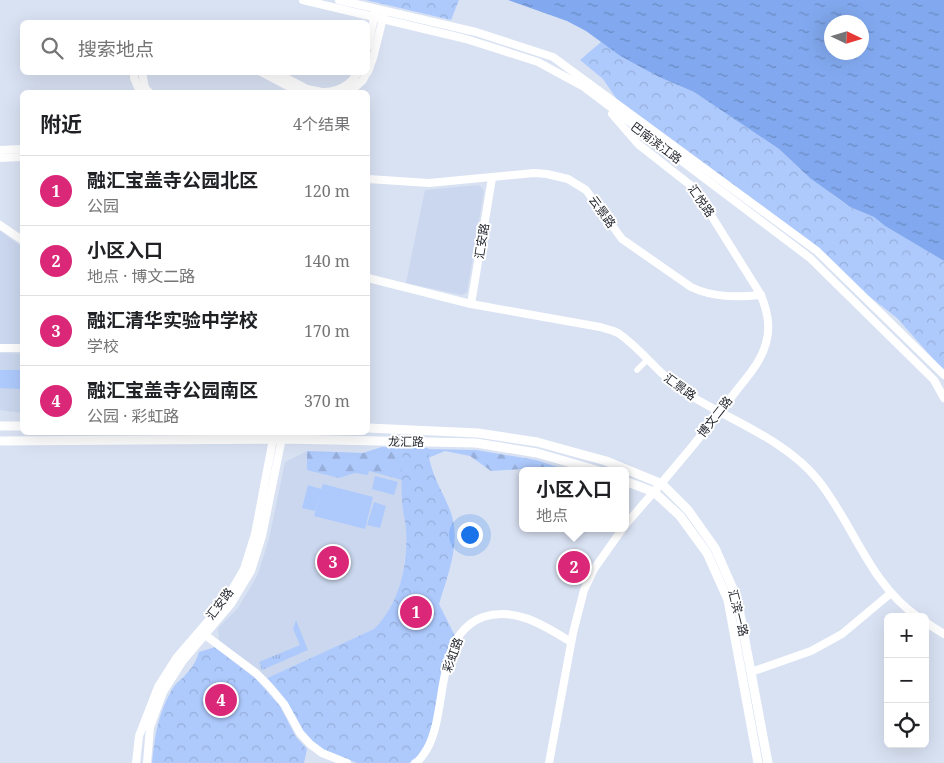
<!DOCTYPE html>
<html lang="zh">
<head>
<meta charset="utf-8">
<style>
	:root { --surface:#fff; --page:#f6f6f6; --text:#202124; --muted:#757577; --line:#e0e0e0; --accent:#db2777 }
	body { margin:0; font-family:"Noto Serif","Noto Sans SC",serif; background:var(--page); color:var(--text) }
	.controls { position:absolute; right:15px; bottom:15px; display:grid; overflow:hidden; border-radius:8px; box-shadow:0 5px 20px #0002 }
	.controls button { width:45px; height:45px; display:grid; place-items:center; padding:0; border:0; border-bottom:1px solid var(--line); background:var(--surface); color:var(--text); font:25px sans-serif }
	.compass { position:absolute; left:824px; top:15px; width:45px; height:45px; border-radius:50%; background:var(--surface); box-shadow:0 5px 20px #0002; rotate:94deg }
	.you { position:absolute; left:469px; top:534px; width:18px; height:18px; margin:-12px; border:4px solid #fff; border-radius:50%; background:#1a73e8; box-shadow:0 0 0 8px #1a73e833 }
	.badge { display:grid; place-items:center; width:32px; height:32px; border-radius:50%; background:var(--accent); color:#fff; font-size:16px; font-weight:700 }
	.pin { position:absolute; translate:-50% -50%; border:2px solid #fff; box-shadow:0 1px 5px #0006 }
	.popup { position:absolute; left:519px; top:467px; width:110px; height:65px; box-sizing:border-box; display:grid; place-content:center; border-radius:8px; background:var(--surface); filter:drop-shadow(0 1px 4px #0005); font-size:16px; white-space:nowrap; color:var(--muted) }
	.popup b { font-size:19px; color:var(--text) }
	.popup::after { content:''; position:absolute; left:50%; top:100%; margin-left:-10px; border:10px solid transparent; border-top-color:var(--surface) }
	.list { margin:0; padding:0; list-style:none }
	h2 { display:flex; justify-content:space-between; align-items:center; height:65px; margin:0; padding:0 20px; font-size:21px }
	h2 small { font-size:16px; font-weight:400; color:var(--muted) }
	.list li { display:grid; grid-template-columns:32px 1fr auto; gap:15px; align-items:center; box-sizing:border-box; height:70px; padding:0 20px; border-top:1px solid var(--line) }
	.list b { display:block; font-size:19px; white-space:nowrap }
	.list p { margin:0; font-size:16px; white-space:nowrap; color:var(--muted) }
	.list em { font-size:16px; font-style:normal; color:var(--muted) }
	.icon { flex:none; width:28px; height:28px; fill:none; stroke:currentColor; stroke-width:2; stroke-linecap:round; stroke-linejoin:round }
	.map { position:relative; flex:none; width:944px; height:763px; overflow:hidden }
	.search { position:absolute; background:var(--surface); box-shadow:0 5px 20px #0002; left:20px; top:20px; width:350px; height:55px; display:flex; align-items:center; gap:12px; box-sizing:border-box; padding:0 18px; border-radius:8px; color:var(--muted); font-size:19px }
	.panel { position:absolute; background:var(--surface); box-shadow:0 5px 20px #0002; left:20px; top:90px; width:350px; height:345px; border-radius:8px }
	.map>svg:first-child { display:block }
</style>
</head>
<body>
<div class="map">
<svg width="944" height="763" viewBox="0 0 944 763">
	<defs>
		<pattern id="grass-tufts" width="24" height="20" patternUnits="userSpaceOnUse" patternTransform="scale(1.25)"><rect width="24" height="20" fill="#aecafd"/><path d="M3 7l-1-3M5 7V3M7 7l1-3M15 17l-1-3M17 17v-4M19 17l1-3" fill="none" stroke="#96aed9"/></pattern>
		<pattern id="forest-firs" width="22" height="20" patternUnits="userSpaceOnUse" patternTransform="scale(1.25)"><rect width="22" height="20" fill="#aecafd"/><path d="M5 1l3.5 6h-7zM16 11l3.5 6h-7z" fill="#96aed9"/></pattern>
		<pattern id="park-crowns" width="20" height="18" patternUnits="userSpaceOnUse" patternTransform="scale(1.25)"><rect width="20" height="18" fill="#aecafd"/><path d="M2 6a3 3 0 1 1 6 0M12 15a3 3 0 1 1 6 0" fill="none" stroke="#96aed9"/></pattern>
		<pattern id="water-ripples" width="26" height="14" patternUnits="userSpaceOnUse" patternTransform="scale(1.25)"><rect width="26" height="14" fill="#82a9ef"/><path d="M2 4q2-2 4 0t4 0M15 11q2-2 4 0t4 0" fill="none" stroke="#6a8ac2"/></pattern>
	</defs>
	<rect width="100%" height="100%" fill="#d9e2f3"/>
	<!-- built -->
	<g fill="#cad7ee">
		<path d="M479,185L484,191L467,292L462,295L406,283L425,190Z"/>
		<path d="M0,231L22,247V344H0Z"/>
		<path d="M0,353L22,354V413L0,410Z"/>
		<path d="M382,447L403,448L402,499L406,528V550L402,579L395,601L384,619L374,629L267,678L219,641L218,628L238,608L258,574L269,539L285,462L307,451L363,453Z"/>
	</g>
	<!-- grass -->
	<path fill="url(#grass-tufts)" d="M296,620L308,650L262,670L259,662L300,645L293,629Z"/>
	<!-- forest -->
	<g fill="url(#forest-firs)">
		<path d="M382,447L403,448L402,480L369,471L368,475L355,473L339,478L307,470V451L363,453Z"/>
		<path d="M428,449L476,450L536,460L570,471L522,469L491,471L470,456L445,451L428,458Z"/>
	</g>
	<!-- park -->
	<g fill="url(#park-crowns)">
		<path d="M366,0H459L451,20Z"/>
		<path d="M601,42L633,63L659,77L694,92L779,149L811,179L850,207L874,217L885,226L944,261V371L897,318L618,101L603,79L580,60Z"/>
		<path d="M403,448H428C429,471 442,490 450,510C462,541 448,574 439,604L455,636L429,741L419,757L409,763H357L324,750L312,743L303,732L287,702L267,678L374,629C400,604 408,564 406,529C405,519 402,509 402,498C401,482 402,465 403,448Z"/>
		<path d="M215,647L256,679L280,706L296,737L307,749L304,763H152C155,738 156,724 166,701C169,696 172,688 176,684C186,675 195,666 199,652Z"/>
	</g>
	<!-- garden -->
	<g fill="#aecafd">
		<path d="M0,370H21V389L0,388Z"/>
		<path d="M375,476L398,482L394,495L372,489Z"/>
		<path d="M323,484L373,497L365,529L314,516L320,495L315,511L302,508L308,485L321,489Z"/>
		<path d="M374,502L386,506L380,528L367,525Z"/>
	</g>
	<!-- water -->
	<path fill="url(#water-ripples)" fill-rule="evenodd" d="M508,0H944V261L885,226L874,217L850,207L842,201L811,179L779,149L694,92L659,77L633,63L619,55L586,31L567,21ZM832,22H862V52H832Z"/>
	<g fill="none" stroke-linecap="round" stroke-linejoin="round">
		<!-- street -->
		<path stroke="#fff" stroke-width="5.5" d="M637,370L647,360"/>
		<!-- secondary -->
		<g stroke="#fff" stroke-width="8">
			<path d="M303,0L466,39L538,62L584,87L810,258L934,380L944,398"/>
			<path d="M339,0L476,32L553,57L817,251L944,375"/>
			<path d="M368,46L375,13"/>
			<path d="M134,72V78L140,92"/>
			<path d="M142,72L145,88L149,92"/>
			<path d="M261,72L299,92"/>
			<path d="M275,72L307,89L322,92"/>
			<path d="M368,72L373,58L384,14"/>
			<path d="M323,92C339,92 350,86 358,72"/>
			<path d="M350,92L363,80L367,72"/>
			<path d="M612,114L638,144L694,188L761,295C767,311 771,326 766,343C761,363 745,379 733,395C699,440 662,483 625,525"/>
			<path d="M0,150L22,149"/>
			<path d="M0,158L22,157"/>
			<path d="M368,179L429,183L534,173L547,174L568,179L586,190L622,239L691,287C714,298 737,297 761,295"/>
			<path d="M0,225L22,240"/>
			<path d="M368,278L471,304L600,327C606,329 613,330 618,333C642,349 659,375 683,391C728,420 784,438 818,480C854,525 869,583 918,617"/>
			<path d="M471,304L492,178"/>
			<path d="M0,348H22"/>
			<path d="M925,622L944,634"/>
			<path d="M201,632L256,673L269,686L284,704L300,733L310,744L322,753L347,763"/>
			<path d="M751,672L811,651L842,634L891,593"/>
			<path d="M136,763L139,736L158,687L177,657L226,600L244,569L255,534L273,439L278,432"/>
			<path d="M147,763L150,727L163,692L182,662L231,604L251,571L262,536L283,433"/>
			<path d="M415,763C421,760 423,755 427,749C449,710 433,636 483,617C515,606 545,626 571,642"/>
			<path d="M549,763L573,633L584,590L594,569L623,528"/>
		</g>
		<!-- primary -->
		<g stroke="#fff" stroke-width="9">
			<path d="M0,426H22"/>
			<path d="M368,428L478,433L537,442L606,461L662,484L688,510L715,548L737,598L768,763"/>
			<path d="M0,441L282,439L476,443L537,453L599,471"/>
			<path d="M625,481L654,492L680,516L707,553L728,600L758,763"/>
		</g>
	</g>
	<g text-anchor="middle" stroke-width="4" stroke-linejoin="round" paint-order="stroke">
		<!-- street labels -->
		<g font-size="12" fill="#25282f" stroke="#fff">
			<text transform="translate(656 143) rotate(37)" y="4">巴南滨江路</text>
			<text transform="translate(701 201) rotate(55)" y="4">汇悦路</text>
			<text transform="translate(602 212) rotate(54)" y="4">云景路</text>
			<text transform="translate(482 241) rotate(-81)" y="4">汇安路</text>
			<text transform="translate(680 387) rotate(36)" y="4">汇景路</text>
			<text transform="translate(715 417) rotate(-52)" y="4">博文二路</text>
			<text transform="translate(406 442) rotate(1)" y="4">龙汇路</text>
			<text transform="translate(220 604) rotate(-53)" y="4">汇安路</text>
			<text transform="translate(738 613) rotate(76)" y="4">汇滨一路</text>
			<text transform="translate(453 655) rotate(-70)" y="4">彩虹路</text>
		</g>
	</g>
</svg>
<div class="controls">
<button>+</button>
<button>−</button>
<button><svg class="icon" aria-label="locate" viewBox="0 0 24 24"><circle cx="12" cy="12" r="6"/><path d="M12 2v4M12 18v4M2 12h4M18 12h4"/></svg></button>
</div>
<svg class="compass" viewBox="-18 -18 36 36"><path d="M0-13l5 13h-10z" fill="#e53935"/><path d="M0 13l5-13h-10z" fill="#757577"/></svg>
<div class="you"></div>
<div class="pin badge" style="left:416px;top:612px">1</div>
<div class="pin badge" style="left:574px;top:567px">2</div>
<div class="popup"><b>小区入口</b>地点</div>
<div class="pin badge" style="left:333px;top:562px">3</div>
<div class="pin badge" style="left:221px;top:700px">4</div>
<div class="search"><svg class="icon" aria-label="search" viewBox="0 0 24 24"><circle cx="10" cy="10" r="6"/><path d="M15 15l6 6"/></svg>搜索地点</div>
<section class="panel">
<h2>附近<small>4个结果</small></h2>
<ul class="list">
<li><span class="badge">1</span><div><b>融汇宝盖寺公园北区</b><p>公园</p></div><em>120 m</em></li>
<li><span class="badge">2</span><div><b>小区入口</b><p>地点 · 博文二路</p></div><em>140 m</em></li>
<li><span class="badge">3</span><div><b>融汇清华实验中学校</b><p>学校</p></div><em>170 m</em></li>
<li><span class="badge">4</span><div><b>融汇宝盖寺公园南区</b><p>公园 · 彩虹路</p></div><em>370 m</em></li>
</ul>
</section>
</div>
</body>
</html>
